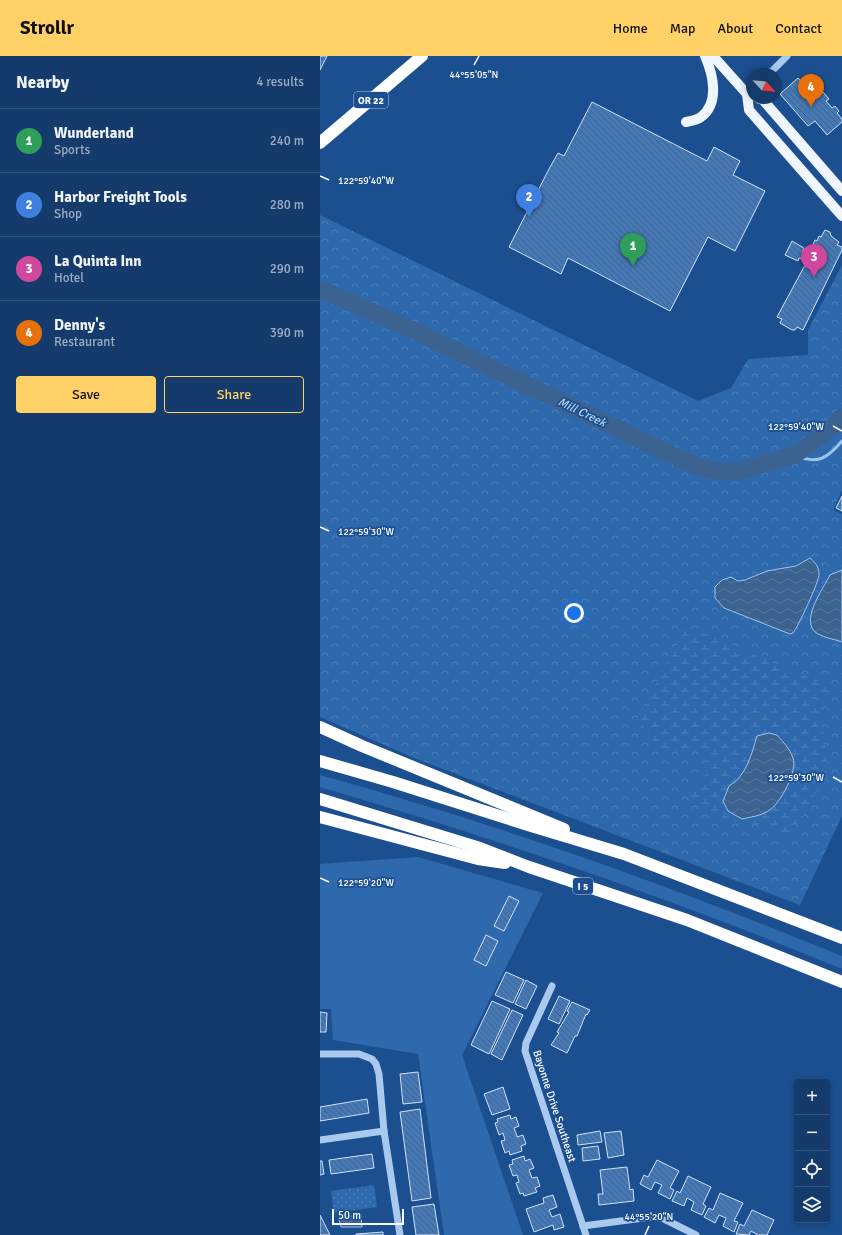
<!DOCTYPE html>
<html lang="en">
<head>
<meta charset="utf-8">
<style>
	:root { --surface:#143b6b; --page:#1d4271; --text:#f1f3f6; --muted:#9dadc1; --line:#33557e; --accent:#ffd166 }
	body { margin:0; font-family:Signika,sans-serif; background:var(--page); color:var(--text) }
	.controls { position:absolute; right:12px; bottom:12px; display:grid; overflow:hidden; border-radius:4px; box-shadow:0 2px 6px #0003 }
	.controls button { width:36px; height:36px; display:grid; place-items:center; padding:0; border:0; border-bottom:1px solid var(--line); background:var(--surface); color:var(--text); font:20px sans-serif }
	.compass { position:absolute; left:426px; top:12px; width:36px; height:36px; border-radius:50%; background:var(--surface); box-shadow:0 2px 6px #0003; rotate:116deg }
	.scale { position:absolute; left:12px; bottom:10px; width:72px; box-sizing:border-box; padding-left:4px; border:2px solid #fff; border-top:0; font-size:11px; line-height:14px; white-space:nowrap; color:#fff; -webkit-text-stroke:3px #1b4f8f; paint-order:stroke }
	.you { position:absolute; left:254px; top:557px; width:14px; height:14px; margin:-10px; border:3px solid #fff; border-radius:50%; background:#1a73e8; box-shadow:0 0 0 6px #1a73e833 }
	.badge { display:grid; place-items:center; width:26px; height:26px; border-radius:50%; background:var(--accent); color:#fff; font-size:13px; font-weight:700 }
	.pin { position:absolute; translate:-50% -33px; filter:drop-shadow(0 1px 2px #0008) }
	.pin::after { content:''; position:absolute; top:21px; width:14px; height:12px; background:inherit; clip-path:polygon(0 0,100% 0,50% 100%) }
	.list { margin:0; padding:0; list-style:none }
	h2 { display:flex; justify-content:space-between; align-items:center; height:52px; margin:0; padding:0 16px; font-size:17px }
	h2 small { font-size:13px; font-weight:400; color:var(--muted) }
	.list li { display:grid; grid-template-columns:26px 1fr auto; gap:12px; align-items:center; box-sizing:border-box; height:64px; padding:0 16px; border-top:1px solid var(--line) }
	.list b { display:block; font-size:15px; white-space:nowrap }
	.list p { margin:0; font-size:13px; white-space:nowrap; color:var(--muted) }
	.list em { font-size:13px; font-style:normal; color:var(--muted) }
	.actions { display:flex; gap:8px; padding:12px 16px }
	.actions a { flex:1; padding:9px 0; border:1px solid var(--accent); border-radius:4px; text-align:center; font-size:14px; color:var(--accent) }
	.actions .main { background:var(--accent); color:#111 }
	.icon { flex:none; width:22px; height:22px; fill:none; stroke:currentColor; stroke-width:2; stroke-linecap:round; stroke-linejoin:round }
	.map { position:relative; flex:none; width:522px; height:1179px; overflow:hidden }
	header { display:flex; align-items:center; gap:24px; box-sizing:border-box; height:56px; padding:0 20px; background:var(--accent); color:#111 }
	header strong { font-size:19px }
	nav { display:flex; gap:22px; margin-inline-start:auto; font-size:14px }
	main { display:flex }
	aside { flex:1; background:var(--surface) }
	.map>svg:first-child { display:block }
</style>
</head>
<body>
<header>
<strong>Strollr</strong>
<nav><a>Home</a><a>Map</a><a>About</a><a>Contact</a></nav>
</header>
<main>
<aside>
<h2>Nearby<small>4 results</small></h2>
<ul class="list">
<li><span class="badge" style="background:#2e9e5b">1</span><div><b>Wunderland</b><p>Sports</p></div><em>240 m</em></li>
<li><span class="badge" style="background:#3f7fe0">2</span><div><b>Harbor Freight Tools</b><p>Shop</p></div><em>280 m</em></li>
<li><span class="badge" style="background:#d1479c">3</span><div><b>La Quinta Inn</b><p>Hotel</p></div><em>290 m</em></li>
<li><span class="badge" style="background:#e8710a">4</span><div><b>Denny's</b><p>Restaurant</p></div><em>390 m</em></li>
</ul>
<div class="actions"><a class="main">Save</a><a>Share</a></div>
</aside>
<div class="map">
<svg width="522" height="1179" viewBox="0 0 522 1179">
	<defs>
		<pattern id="forest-crowns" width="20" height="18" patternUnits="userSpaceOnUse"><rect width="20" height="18" fill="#2e69ad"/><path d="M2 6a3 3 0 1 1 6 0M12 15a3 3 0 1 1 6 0" fill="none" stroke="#4d80b9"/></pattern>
		<pattern id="wetland-marsh" width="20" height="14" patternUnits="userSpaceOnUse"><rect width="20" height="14" fill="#2e69ad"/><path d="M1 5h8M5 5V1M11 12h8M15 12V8" fill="none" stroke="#4d80b9"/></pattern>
		<pattern id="park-dots" width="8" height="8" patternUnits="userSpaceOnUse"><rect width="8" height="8" fill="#2e69ad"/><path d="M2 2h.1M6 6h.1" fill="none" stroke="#4d80b9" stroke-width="1.8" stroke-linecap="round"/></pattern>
		<pattern id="water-waves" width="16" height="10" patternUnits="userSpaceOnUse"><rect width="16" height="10" fill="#3c6290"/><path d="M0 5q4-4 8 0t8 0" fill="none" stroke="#597aa1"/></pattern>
		<pattern id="building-back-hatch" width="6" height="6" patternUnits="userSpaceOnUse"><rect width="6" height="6" fill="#4478b7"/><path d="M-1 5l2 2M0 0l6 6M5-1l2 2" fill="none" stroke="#486282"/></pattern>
	</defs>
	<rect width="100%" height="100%" fill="#1b4f8f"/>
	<!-- green -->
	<g fill="#2e69ad">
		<path d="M0,719C178,768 351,830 522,900V913C351,842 177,783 0,731Z"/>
		<path d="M98,801L223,837L142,999L203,1179H124L98,998L13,984L11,953H0V808Z"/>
	</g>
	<!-- forest -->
	<path fill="url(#forest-crowns)" d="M0,159L378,345L411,332L428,303L488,299V274L522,209V434L513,454L522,458V760L480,849L94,702L0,661Z"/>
	<!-- wetland -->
	<path fill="url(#wetland-marsh)" d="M373,573L520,635L495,638L505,687L508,713L484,759L462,787L452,770L412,765L388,757L365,740L387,717L386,696L341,694L317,663L364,575Z"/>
	<!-- park -->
	<path fill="url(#park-dots)" d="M54,1129L57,1151L14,1157L11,1135Z"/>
	<!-- water -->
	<g fill="url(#water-waves)" stroke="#9cc4f0">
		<path d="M490,502C495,506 499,511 499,518C500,524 477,573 473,577L470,578L404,552L395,542V531L402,524L411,521L418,525L425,524L447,515L476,510Z"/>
		<path d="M522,514V586C514,583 505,582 498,578C478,567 503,533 510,519Z"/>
		<path d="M449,677L457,679C463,686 470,693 473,702C478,714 460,749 448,755C441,760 430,761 422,763L408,755L403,745L409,730C426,721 432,697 437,680Z"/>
		<path d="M41,1158L42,1171H21L19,1163Z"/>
	</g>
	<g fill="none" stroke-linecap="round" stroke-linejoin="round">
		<!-- stream -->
		<path stroke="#9cc4f0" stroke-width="3" d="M475,399C497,409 507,403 522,385"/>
		<!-- river -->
		<path stroke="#3c6290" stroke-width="17" d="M0,233L84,270L375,410L395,415H420L475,399L516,368L522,361"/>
	</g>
	<!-- building -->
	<g fill="url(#building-back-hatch)" stroke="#cfe3fa">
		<path d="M0,0H7L0,14Z"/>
		<path d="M478,22L496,42L503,36L509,43L506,45L512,52L515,50L519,55L517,57L522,63V66L507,79L495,65L488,70L460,38Z"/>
		<path d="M272,46L387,105L394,91L420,105L413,119L445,135L415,195L388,181L350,255L248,202L241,218L189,191L229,113L238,97L244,100Z"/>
		<path d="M505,174L510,176L511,180L519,186L517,189L522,191V194L483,274L477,271L475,274H472L460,267L462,263L457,261L492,196L490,195L495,184L497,185L499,180L501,181Z"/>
		<path d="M472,185L484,192L482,196L490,199L487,205L479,202L478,205L465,199Z"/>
		<path d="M522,440V455L516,452Z"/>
		<path d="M189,840L199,845L184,875L174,870Z"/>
		<path d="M166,879L178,885L166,910L154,904Z"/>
		<path d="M186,916L204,924L193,947L175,939Z"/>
		<path d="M206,924L217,930L206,953L195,948Z"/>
		<path d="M239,940L250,945L239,968L228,963Z"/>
		<path d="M172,945L190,953L169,998L151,989Z"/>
		<path d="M252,946L270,954L267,959L266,958L257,980H255L247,997L231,989L239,977L237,976L249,956L247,955Z"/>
		<path d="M192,954L203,959L182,1004L171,998Z"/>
		<path d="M0,956L7,957L6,976H0Z"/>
		<path d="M98,1016L102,1046L83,1048L80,1018Z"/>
		<path d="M183,1031L190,1053L172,1059L164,1038Z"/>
		<path d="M47,1043L49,1057L0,1065V1051Z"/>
		<path d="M100,1053L111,1142L92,1145L80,1056Z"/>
		<path d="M190,1059L191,1063L196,1061L199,1070L194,1072L197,1080V1081L203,1079L206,1088L201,1090L202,1095L190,1099L189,1095L185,1097L181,1085L185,1084L183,1077L179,1079L175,1067L178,1066L177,1063Z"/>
		<path d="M280,1075L282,1086L258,1089L257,1079Z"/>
		<path d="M301,1075L304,1099L288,1102L284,1077Z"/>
		<path d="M278,1090L280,1103L263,1105L262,1092Z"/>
		<path d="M52,1098L54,1112L11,1118L9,1104Z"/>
		<path d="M204,1100L205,1105L210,1103L214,1112L209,1114L212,1122L217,1121L220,1130L215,1132L217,1136L204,1140L203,1137L200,1138L196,1127L199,1126L197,1119L193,1120L189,1109L193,1108L192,1104Z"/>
		<path d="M337,1104L359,1115L350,1132L354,1134L350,1143L338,1137L342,1129L335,1126L331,1134L320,1128L324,1119L328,1121Z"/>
		<path d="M0,1105H2L4,1118L0,1119Z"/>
		<path d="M307,1111L310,1134L313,1133L314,1145L279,1149L278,1138H283L280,1114Z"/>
		<path d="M368,1120L391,1131L383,1148L386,1150L382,1159L371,1154L374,1146L367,1142L364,1150L352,1145L357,1135L360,1137Z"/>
		<path d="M400,1137L423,1147L414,1165L418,1166L414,1176L403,1170L406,1162L399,1159L395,1167L384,1161L389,1152L393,1154Z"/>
		<path d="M233,1139L237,1151L229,1154L232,1161L240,1158L244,1171L234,1174L233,1169L214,1176L206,1153L224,1147L223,1142Z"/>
		<path d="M114,1148L119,1179H96L92,1151Z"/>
		<path d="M432,1154L454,1164L447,1179H438L431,1175L429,1179L416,1178L420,1168L424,1170Z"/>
		<path d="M0,1159L10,1179H0Z"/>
		<path d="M63,1176V1179H36V1178Z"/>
	</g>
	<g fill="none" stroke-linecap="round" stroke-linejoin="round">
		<!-- minor -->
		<g stroke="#a9c9ee" stroke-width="7">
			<path d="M449,18L467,0"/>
			<path d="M232,930L206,987L205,995L266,1179"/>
			<path d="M0,998H39L52,1003L56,1008L59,1018L64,1075L80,1179"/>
			<path d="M0,1084L64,1075"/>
			<path d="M263,1170L331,1161L342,1162L376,1179"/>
		</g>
		<!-- major -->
		<g stroke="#f0f6ff" stroke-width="10">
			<path d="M393,0L427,38L432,40"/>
			<path d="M427,38L429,54L522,160"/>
			<path d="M438,42L443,44L522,135"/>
			<path d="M366,66C371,65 377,64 381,61C400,47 393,18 385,0"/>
		</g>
		<!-- highway -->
		<g stroke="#fff" stroke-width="12">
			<path d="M0,87L102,0"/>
			<path d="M0,671L42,690L244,773"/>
			<path d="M0,705L73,726L208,769L304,798L522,882"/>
			<path d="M0,743L160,792L209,811L367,864L522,926"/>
			<path d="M0,761L158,803L185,807"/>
		</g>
	</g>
	<!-- ticks -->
	<path fill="none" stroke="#fff" stroke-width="1.5" d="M154,9L159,0M0,120L9,124M513,370L522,375M0,471L9,475M513,721L522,726M0,822L9,826M325,1179L329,1170"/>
	<g text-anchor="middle" stroke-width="3.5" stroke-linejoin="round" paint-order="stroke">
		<!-- shield labels -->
		<g fill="#1b4f8f" stroke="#bbcadd" stroke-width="1">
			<rect x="34" y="36" width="34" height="16" rx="3"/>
			<rect x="253" y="822" width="20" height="16" rx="3"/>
		</g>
		<g font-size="10" font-weight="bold" fill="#fff">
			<text x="51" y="48">OR 22</text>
			<text x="263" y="834">I 5</text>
		</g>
		<!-- street labels -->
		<g font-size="11" fill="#fff" stroke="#1b4f8f">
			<text transform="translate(235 1050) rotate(72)" y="4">Bayonne Drive Southeast</text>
		</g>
		<!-- water labels -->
		<g font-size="12" font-style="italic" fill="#b5d3f5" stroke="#1b4f8f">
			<text transform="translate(262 356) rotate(26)" y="4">Mill Creek</text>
		</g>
	</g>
	<g font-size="10" text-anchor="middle" fill="#fff" stroke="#1b4f8f" stroke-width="3.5" stroke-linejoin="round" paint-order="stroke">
		<text x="154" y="22">44°55'05"N</text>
		<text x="46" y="128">122°59'40"W</text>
		<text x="476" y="374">122°59'40"W</text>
		<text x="46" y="479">122°59'30"W</text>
		<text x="476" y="725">122°59'30"W</text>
		<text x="46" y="830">122°59'20"W</text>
		<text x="329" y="1164">44°55'20"N</text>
	</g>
</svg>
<div class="controls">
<button>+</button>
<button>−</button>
<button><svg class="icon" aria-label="locate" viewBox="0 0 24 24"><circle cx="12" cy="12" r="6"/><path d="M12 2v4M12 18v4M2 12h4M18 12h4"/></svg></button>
<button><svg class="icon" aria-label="layers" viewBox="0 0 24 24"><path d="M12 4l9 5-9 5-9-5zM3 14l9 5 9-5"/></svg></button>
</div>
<svg class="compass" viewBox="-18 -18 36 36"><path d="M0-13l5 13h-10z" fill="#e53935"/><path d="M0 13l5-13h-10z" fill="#9dadc1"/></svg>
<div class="scale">50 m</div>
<div class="you"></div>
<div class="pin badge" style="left:313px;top:210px;background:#2e9e5b">1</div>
<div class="pin badge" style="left:209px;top:161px;background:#3f7fe0">2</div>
<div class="pin badge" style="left:494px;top:221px;background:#d1479c">3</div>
<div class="pin badge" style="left:491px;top:51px;background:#e8710a">4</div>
</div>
</main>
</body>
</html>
